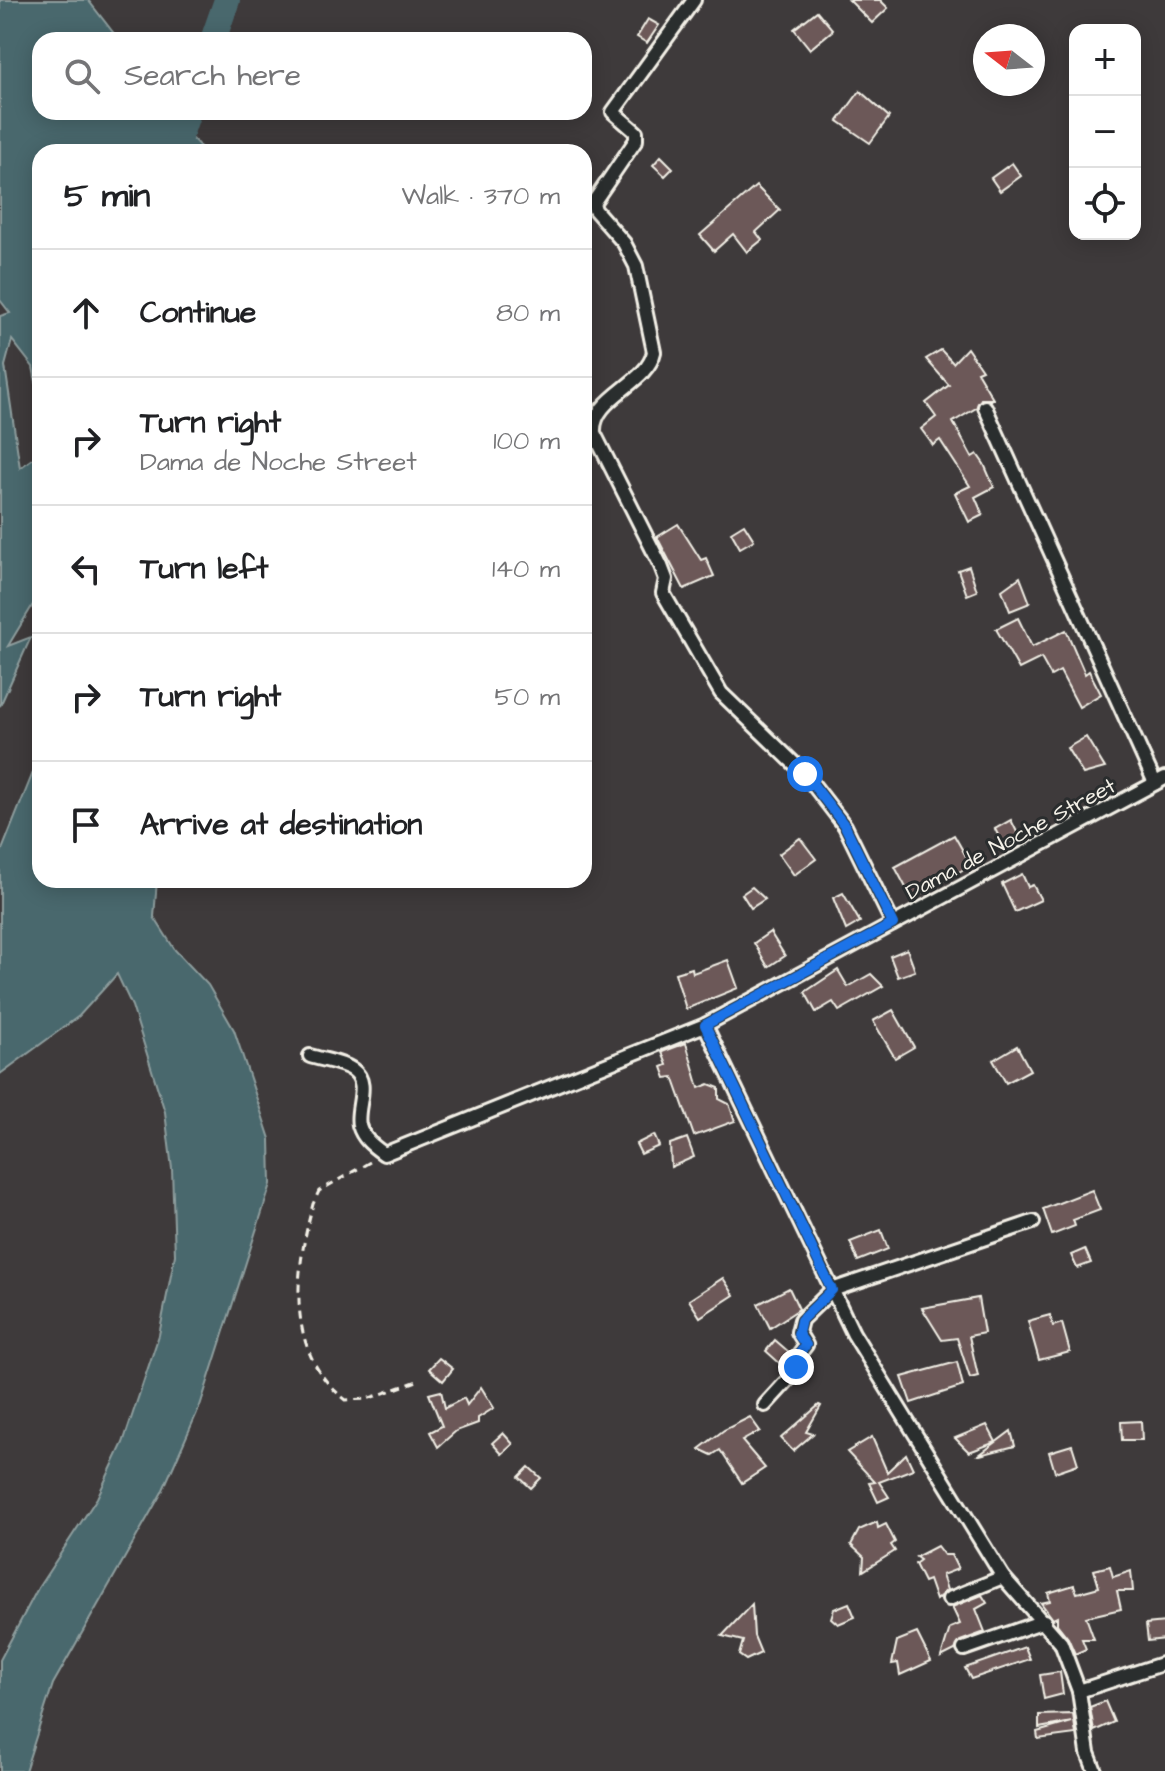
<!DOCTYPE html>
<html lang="en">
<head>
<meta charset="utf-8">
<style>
	:root { --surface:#fff; --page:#f6f6f6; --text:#202124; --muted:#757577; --line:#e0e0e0 }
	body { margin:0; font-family:"Architects Daughter",sans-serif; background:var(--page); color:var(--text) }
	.controls { position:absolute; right:24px; top:24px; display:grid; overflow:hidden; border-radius:16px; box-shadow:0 4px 20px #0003 }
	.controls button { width:72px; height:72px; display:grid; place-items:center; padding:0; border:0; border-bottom:2px solid var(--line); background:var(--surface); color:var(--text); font:40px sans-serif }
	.compass { position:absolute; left:973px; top:24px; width:72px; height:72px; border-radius:50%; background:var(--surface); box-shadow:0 4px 20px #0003; rotate:287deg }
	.stop { position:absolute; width:24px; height:24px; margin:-18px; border:6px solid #1a73e8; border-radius:50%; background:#fff }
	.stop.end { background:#1a73e8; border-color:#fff; box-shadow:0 2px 8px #0008 }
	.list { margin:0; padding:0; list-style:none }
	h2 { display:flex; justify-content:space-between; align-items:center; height:104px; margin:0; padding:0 32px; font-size:34px }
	h2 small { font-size:26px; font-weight:400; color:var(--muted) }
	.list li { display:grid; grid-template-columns:52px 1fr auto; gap:24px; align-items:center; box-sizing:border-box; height:128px; padding:0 32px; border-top:2px solid var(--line) }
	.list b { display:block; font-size:30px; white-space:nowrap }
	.list p { margin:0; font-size:26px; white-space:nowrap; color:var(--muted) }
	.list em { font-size:26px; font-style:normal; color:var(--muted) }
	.icon { flex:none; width:44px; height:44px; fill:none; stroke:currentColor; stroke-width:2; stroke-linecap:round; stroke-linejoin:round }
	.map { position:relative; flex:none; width:1165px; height:1771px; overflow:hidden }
	.search { position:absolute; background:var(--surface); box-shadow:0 4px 20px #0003; left:32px; top:32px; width:560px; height:88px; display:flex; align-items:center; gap:20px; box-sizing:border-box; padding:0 28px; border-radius:24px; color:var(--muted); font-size:30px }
	.panel { position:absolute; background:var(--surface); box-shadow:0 4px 20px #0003; left:32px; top:144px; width:560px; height:744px; border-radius:24px }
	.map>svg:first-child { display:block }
</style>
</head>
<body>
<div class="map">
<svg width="1165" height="1771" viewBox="0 0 1165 1771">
	<rect width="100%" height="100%" fill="#3e3a3b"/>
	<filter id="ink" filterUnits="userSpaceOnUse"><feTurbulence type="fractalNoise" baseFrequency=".0125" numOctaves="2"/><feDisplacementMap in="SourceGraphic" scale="16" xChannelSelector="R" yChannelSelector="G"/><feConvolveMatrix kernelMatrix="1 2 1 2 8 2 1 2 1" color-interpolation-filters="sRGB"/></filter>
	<g filter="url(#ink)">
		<!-- water -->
		<g fill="#4a676d" stroke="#8e9e9e" stroke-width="2">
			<path d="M0,0H88L119,40H40V112H168L205,152H40V401L33,367L12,340L5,366L20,468L40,453V593L8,646L31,637L0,706V316L10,313L0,300Z"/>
			<path d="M40,755V880H157L154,917L175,950L208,985L234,1030L270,1139L271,1184L200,1406L162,1492L53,1684L25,1771H0V1660L38,1588L97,1498L123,1443L159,1335L175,1255L172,1169L165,1112L132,1006L117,974L79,1016L0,1074V855Z"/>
		</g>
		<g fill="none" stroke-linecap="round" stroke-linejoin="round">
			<!-- river -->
			<g stroke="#4a676d" stroke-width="26">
				<path d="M213,40L227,0"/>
				<path d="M174,152L188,112"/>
			</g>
		</g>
		<!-- building -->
		<g fill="#6c5958" stroke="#f4f1e8" stroke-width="2">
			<path d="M849,0H880L888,8L872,23Z"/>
			<path d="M817,11L833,30L810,49L794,29Z"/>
			<path d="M648,19L659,25L647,43L637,37Z"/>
			<path d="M860,91L889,117L870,143L838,121Z"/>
			<path d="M661,156L673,168L665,176L653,165Z"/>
			<path d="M1012,163L1021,176L1000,191L991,178Z"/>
			<path d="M756,186L780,210L756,232L762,240L747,252L733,234L714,251L700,235Z"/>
			<path d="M967,348L982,370L977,372L993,399H981L976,408L953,422L972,457L977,454L984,464L994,487L975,497L983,515L969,522L955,493L970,486L940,440L933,445L921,429L936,417L926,403L949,385L926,359L941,350L953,363Z"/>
			<path d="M678,524L701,560L706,558L714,576L684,589L657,537Z"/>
			<path d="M744,524L754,540L740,548L731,532Z"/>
			<path d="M969,566L977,591L967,595L958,570Z"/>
			<path d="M1020,577L1030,603L1010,611L1002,590Z"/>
			<path d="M1018,618L1032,647L1066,630L1085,674L1089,671L1101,694L1079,707L1060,671L1051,676L1041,658L1019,669L996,629Z"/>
			<path d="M1086,737L1105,768L1083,774L1067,748Z"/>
			<path d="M1011,820L1020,838L1004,847L995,829Z"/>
			<path d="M954,835L971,865L912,899L895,867Z"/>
			<path d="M800,838L816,859L794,875L779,854Z"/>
			<path d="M1022,874L1028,887L1033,885L1041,900L1015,912L1002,884Z"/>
			<path d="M752,887L765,899L751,908L742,894Z"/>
			<path d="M843,893L860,922L846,930L833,898Z"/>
			<path d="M770,932L785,956L768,967L754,943Z"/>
			<path d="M907,949L915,971L898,977L890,956Z"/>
			<path d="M728,960L738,988L686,1009L675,973L692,968L693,973Z"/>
			<path d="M838,970L848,987L871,974L883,986L839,1011L833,1002L816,1012L805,992Z"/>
			<path d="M893,1010L914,1047L895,1058L873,1021Z"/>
			<path d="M686,1043L699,1088L709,1084L719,1088V1099L729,1104L735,1121L694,1136L673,1077L666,1078L662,1067L667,1065L662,1052Z"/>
			<path d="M1017,1046L1030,1070L1006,1083L993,1060Z"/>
			<path d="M654,1135L659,1146L641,1154L636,1144Z"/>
			<path d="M687,1138L694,1157L671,1167L670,1144Z"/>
			<path d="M1092,1190L1100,1210L1073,1220L1075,1226L1052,1235L1043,1209Z"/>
			<path d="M881,1230L888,1249L858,1261L850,1242Z"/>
			<path d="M1085,1249L1091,1263L1077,1268L1071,1255Z"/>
			<path d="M723,1278L734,1295L700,1317L689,1300Z"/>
			<path d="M789,1288L799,1309L770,1328L758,1304Z"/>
			<path d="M978,1298L984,1333L969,1336L978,1376L970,1378L957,1338L942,1340L922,1308Z"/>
			<path d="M1050,1315L1053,1326L1062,1323L1070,1352L1039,1360L1028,1321Z"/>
			<path d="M775,1340L789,1352L785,1368L766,1351Z"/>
			<path d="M439,1358L453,1369L443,1381L429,1369Z"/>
			<path d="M957,1362L963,1386L911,1403L902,1377Z"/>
			<path d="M481,1387L494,1408L478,1418V1423L456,1431L438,1447L430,1432L442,1426L429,1394L441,1391L445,1408L464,1398L467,1405Z"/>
			<path d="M819,1405L821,1406L806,1432L813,1434L793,1451L781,1438Z"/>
			<path d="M750,1417L760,1431L742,1441L765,1468L742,1483L720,1450L712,1455L699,1449L724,1430Z"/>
			<path d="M1141,1421L1142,1440H1122L1121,1422Z"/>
			<path d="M987,1425L996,1442L969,1452L955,1438Z"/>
			<path d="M1011,1431L1015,1446L980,1455H979Z"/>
			<path d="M503,1433L513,1444L502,1454L492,1443Z"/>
			<path d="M872,1437L887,1472L906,1454L913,1469L879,1482L889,1497L878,1502L869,1483L875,1482L847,1452Z"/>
			<path d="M1072,1445L1078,1464L1055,1472L1049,1452Z"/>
			<path d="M529,1467L541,1478L531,1488L519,1477Z"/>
			<path d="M877,1522L878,1528L886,1524L895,1542L891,1545L895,1551L863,1571L864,1557L851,1545L859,1530Z"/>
			<path d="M937,1546L944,1555H951L958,1569L942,1575L947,1590L936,1600L929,1580L924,1582L915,1564L920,1560L916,1557Z"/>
			<path d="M1110,1566L1113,1577L1131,1571L1133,1591H1117L1121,1609L1086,1617L1094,1639H1082L1086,1649L1075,1654L1068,1638L1057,1624V1617L1053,1619L1041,1603L1050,1601L1048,1593L1074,1585L1077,1593L1099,1587L1094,1570Z"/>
			<path d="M982,1595L987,1603L976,1609L985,1632L960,1641L955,1650L941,1657L950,1628L960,1624L952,1607Z"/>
			<path d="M849,1603L855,1617L838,1624L831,1618L834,1609Z"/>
			<path d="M752,1604L754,1636L761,1653L746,1660L739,1655L743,1641L722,1636Z"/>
			<path d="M1165,1622V1639L1148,1641L1146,1624Z"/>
			<path d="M917,1633L931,1661L900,1675L898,1663L892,1664L897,1641Z"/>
			<path d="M1025,1647L1030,1659L971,1679L965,1668Z"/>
			<path d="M1060,1672L1063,1694L1044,1699L1040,1675Z"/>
			<path d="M1105,1701L1114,1722L1094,1731L1090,1707Z"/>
			<path d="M1073,1714L1076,1734L1038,1739L1037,1732L1072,1722L1039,1728V1715Z"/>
		</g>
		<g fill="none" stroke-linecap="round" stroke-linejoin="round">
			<defs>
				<g id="minor">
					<path d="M694,0L613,112L636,132V140L593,203L595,210L624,243L636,266L654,352C647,385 591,397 594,433L661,566L666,579L663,593L721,693L805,774L845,826L893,924"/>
					<path d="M985,407L1155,783"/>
					<path d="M705,1025L853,1333L1003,1577L1061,1643L1079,1691L1088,1753L1095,1771"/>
					<path d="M310,1056C323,1060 342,1062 353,1070C371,1083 355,1108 359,1125C363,1139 373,1146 384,1154L705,1025L1165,778"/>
					<path d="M765,1405L796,1371V1358L806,1345L798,1332L801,1320L832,1290L1033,1222"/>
					<path d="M949,1599L1003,1577"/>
					<path d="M964,1649L1044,1621"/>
					<path d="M1079,1691L1165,1663"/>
				</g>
			</defs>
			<!-- minor casing -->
			<use href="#minor" stroke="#f4f1e8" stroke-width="18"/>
			<!-- path -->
			<path stroke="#f4f1e8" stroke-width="3" stroke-dasharray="8 6" stroke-linecap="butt" d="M370,1162L319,1191L313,1204C295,1271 284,1353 346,1400L367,1399L420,1380"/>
			<!-- minor -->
			<use href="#minor" stroke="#2a2d2e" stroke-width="12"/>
		</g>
	</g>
	<g fill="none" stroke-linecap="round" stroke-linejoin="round" filter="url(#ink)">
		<!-- route -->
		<path stroke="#1a73e8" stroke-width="10" d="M796,1367L797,1356L806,1345L798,1334L801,1320L832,1290L705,1025L893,924L845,826L805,774"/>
	</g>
	<g text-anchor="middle" stroke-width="6" stroke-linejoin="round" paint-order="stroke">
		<!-- street labels -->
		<g font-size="22" fill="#f4f1e8" stroke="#2a2d2e">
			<text transform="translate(1010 838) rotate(-28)" y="8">Dama de Noche Street</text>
		</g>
	</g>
</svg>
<div class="controls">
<button>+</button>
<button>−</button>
<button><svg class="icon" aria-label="locate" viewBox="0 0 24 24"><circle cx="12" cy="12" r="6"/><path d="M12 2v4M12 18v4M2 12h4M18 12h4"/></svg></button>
</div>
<svg class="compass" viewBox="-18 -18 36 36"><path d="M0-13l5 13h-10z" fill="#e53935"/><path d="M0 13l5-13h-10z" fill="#757577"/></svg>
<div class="stop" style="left:805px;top:774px"></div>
<div class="stop end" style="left:796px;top:1367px"></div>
<div class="search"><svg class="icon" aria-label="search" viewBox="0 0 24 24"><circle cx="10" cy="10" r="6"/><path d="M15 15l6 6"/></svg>Search here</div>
<section class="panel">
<h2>5 min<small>Walk · 370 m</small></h2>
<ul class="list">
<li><svg class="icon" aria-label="ahead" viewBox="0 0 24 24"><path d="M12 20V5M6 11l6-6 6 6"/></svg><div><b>Continue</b></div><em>80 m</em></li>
<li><svg class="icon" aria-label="right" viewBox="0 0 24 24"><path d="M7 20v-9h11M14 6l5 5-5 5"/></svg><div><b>Turn right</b><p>Dama de Noche Street</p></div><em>100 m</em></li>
<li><svg class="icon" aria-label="left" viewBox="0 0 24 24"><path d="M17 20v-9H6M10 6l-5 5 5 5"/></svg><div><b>Turn left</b></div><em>140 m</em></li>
<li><svg class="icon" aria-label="right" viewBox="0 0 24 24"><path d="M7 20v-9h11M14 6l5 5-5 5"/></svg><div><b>Turn right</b></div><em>50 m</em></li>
<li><svg class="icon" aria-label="arrive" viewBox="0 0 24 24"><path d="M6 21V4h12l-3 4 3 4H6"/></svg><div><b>Arrive at destination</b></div></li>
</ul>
</section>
</div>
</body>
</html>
